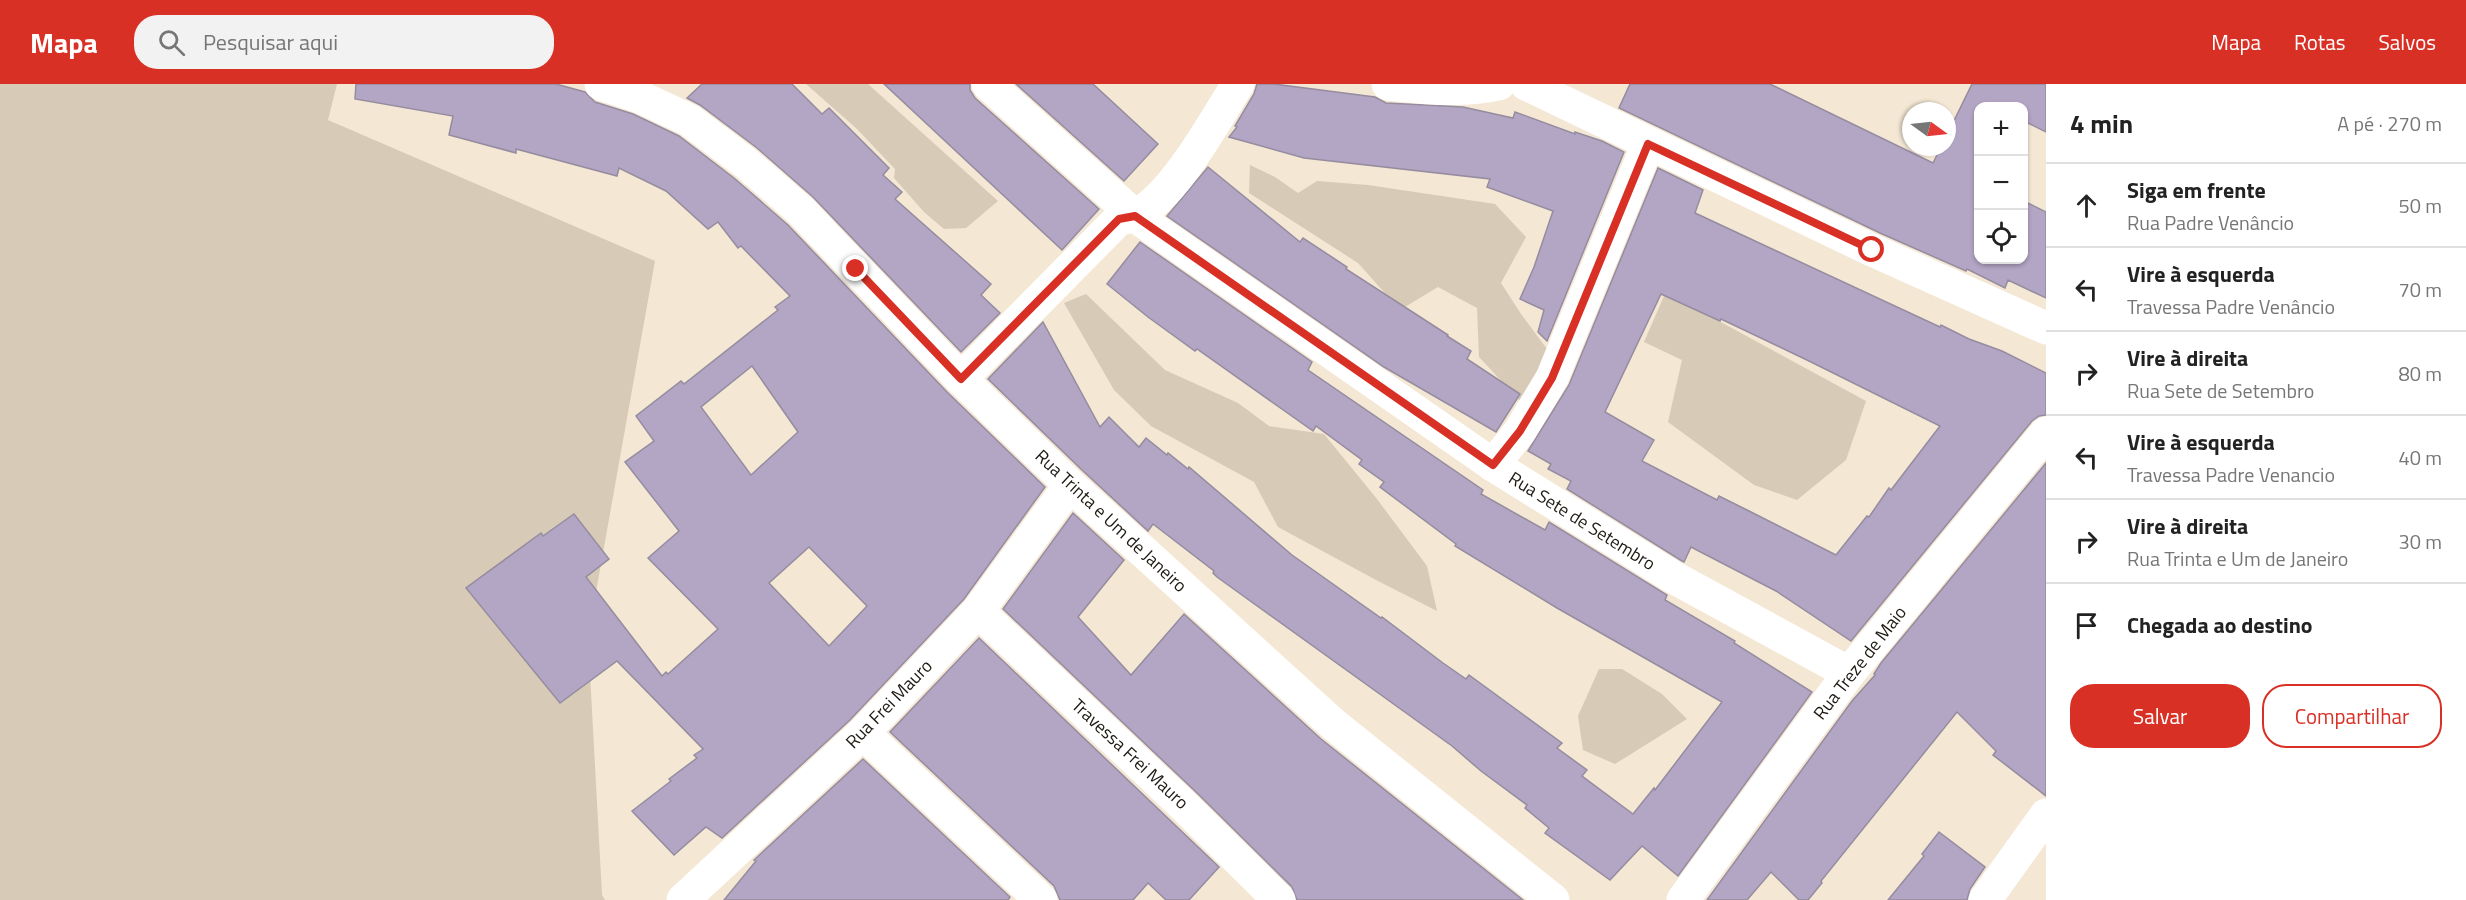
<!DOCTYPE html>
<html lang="pt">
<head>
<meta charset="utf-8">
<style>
	:root { --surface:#fff; --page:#f2f2f2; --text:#222; --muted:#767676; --line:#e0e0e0; --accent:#d93025 }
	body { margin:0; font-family:"Titillium Web",sans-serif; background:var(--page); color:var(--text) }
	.controls { position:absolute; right:18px; top:18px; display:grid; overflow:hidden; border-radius:12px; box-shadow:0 2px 4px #0004 }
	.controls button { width:54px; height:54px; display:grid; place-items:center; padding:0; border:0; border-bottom:2px solid var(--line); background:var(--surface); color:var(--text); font:30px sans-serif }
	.compass { position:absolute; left:1902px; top:18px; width:54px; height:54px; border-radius:50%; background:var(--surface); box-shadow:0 2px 4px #0004; rotate:105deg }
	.stop { position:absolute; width:18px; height:18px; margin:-14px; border:4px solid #d93025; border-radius:50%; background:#fff }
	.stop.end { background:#d93025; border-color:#fff; box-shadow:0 2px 6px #0008 }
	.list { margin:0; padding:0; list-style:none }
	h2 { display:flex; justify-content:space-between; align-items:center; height:78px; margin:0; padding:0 24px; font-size:26px }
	h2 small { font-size:20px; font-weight:400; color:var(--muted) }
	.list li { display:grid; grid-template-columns:39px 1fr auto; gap:18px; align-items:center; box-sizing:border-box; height:84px; padding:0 24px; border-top:2px solid var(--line) }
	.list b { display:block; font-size:22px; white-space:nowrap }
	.list p { margin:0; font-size:20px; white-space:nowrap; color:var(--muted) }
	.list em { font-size:20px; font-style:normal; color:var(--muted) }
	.actions { display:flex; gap:12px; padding:18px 24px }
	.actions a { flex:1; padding:14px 0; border:2px solid var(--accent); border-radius:24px; text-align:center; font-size:21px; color:var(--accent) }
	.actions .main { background:var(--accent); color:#fff }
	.icon { flex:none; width:33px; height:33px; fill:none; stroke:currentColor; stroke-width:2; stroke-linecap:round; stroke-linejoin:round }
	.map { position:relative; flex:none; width:2046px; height:816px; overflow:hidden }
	header { display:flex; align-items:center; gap:36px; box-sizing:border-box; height:84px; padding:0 30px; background:var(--accent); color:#fff }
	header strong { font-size:28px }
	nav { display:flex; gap:33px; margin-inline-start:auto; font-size:21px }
	.search { width:420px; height:54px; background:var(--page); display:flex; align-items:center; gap:15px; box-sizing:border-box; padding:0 21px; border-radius:24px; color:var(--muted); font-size:22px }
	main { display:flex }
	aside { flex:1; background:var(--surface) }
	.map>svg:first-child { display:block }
</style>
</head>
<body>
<header>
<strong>Mapa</strong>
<div class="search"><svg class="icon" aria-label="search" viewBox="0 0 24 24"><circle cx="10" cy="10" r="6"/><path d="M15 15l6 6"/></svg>Pesquisar aqui</div>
<nav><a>Mapa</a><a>Rotas</a><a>Salvos</a></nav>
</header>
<main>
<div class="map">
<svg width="2046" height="816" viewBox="0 0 2046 816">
	<rect width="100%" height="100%" fill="#f4e7d4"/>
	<!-- green -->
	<g fill="#d7cab7">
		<path d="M0,0H337L328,36L655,177L588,553L602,811L605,816H0Z"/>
		<path d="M806,0H868L998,117L966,144L944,145L924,128L894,94L895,85L856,44Z"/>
		<path d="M1250,81L1275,93L1298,109L1317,97L1368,101L1495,120L1526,153L1501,199L1521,230L1558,280L1531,329L1479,273L1477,224L1438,203L1400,226L1358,179L1249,109Z"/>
		<path d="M1086,210L1165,286L1238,319L1269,342L1324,350L1377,415L1427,482L1437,527L1378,497L1278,443L1254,398L1151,342L1114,306L1064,219Z"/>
		<path d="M1664,212L1704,229L1866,317L1846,376L1797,416L1754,401L1668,338L1682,276L1644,258Z"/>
		<path d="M1599,585H1622L1662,610L1687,635L1615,680L1583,666L1578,632Z"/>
	</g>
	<!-- building -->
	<g fill="#b3a5c4" stroke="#958c9f" stroke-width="1.5" fill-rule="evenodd">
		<path d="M356,0H556L585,8L595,18L633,30L679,52L734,94L788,141L947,308L1045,403L964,515L850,636L722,754L706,743L674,771L632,727L671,697L669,695L697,674L694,671L703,665L617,577L560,619L466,504L541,449L543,452L574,430L609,475L586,493L662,592L666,588L668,590L718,545L648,474L679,447L625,378L654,357L636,332L681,297L684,300L778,226L775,223L790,212L741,162L738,164L718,138L708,145L666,107L619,84L617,92L516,65V69L449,51L453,32L355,15ZM752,282L798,348L751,391L701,323ZM809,463L867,522L829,562L769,499Z"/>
		<path d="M702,0H792L822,30L829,24L889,84L883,91L902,108L895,115L991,200L981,211L1000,229L961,268L813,113L757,64L700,21L687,14Z"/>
		<path d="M884,0H970V6L975,14L1099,125L1062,166Z"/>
		<path d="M1016,0H1093L1158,60L1124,97Z"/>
		<path d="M1257,0H1274L1375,13L1386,19L1463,23L1513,34L1515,28L1575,50V48L1602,57L1624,68L1547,257L1538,248L1544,226L1520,215L1534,183L1553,127L1487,103L1490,95L1304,74L1229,53L1237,43L1235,42L1254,10Z"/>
		<path d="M1630,0H1770L1933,79L1941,63H1947V51L1972,0H2046V48L2024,37V22H1978V176H2024V117L2046,128V214L2008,196L2005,204L1967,185L1966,187L1880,149L1619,24Z"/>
		<path d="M1208,83L1300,158L1303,154L1347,183L1346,185L1448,251L1447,252L1471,267L1467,275L1520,310L1496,348L1384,283L1167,132Z"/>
		<path d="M1658,84L1703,106L1695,129L1940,243L1941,241L1969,255L2002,267L2046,289V331L2039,332L2032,337L1851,557L1776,507L1691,463L1684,478L1682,477L1567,405L1571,397L1548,385L1551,380L1528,367L1569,301ZM1661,210L1720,237L1721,235L1809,277L1940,342L1891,406L1889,404L1869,433L1867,432L1836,471L1747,426L1719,412L1717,416L1642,377L1654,356L1605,328Z"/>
		<path d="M1140,158L1312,278L1308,286L1483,406L1481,410L1545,446L1549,438L1667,511L1665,516L1735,557L1734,559L1812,608L1678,792L1642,762L1610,796L1545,749L1549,744L1525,724L1527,721L1481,687L1452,662L1217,493L1213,489L1214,487L1153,440L1148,447L1083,387L988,295L1043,238L1100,343L1109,333L1139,363L1146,354L1167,371L1168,369L1188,385L1189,383L1292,471L1381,534L1382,533L1443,579L1466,595L1469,591L1562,659L1557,664L1587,686L1582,692L1633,730L1654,704L1655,706L1722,618L1557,524L1455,462L1456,460L1380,403L1384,398L1359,380L1362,376L1316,342L1313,347L1197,265L1195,267L1148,233L1107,200Z"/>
		<path d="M2046,379V712L1993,671L1996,667L1957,628L1821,797L1822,799L1808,816H1799L1771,788L1747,816H1707L1852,617L1875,591L1874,590L1881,579Z"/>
		<path d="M1073,429L1124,476L1078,533L1131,591L1184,530L1321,655L1523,816H1297L1292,803L1196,708L1003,525Z"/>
		<path d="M979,554L1219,783L1189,816H1166L1148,799L1133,816H1060L1054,802L890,648Z"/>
		<path d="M863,675L1010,813L1008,816H724L756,777L754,776Z"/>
		<path d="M1939,748L1985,783L1970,805L1967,816H1888L1924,772L1922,770Z"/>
	</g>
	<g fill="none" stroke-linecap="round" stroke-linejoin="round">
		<!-- minor -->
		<g stroke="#fff" stroke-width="33">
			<path d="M601,0L640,13L689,36L746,79L801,127L961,295L1070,401L1333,640L1553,816"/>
			<path d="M988,0L1135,132L1493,381L1673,493L1849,589"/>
			<path d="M1388,0C1425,4 1463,8 1499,0"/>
			<path d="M1526,0L1872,166L2046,244"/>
			<path d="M961,295L1119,135C1125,134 1132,133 1137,131C1176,109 1214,38 1238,0"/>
			<path d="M1493,381L1520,347L1552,294L1648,60"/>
			<path d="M978,527L1183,721L1279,816"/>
			<path d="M863,649L1041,816"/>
			<path d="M683,816L863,649L978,527L1070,401"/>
			<path d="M1683,816L1849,589L2046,349"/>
			<path d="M1985,816L2046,731"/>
		</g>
	</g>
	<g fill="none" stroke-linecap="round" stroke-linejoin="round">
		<!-- route -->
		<path stroke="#d93025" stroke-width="8" d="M856,185L961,295L1119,135L1135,132L1493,381L1520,347L1552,294L1648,60L1872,166"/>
	</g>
	<g text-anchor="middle" stroke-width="4.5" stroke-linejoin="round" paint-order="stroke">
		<!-- street labels -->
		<g font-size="18" fill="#1d1811" stroke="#fff">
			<text transform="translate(1111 437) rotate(43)" y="6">Rua Trinta e Um de Janeiro</text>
			<text transform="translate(1582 437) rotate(32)" y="6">Rua Sete de Setembro</text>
			<text transform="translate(1860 579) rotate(-52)" y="6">Rua Treze de Maio</text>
			<text transform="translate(889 620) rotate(-46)" y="6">Rua Frei Mauro</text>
			<text transform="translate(1130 670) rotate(43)" y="6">Travessa Frei Mauro</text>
		</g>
	</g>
</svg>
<div class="controls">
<button>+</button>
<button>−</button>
<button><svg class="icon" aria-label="locate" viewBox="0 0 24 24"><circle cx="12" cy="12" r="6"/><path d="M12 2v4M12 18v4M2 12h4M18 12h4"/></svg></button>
</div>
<svg class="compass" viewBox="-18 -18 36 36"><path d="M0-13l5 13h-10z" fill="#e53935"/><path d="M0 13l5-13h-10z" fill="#767676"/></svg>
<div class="stop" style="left:1872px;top:166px"></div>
<div class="stop end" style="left:856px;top:185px"></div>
</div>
<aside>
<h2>4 min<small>A pé · 270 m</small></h2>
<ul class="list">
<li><svg class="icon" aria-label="ahead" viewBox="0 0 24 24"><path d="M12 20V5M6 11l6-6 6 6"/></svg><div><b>Siga em frente</b><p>Rua Padre Venâncio</p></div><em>50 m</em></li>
<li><svg class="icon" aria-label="left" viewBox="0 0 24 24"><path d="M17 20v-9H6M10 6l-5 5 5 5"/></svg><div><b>Vire à esquerda</b><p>Travessa Padre Venâncio</p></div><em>70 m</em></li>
<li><svg class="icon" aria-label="right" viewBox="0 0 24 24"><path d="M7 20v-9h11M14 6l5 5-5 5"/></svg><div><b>Vire à direita</b><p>Rua Sete de Setembro</p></div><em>80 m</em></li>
<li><svg class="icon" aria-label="left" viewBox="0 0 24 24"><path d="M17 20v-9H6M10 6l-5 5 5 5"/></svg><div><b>Vire à esquerda</b><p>Travessa Padre Venancio</p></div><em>40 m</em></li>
<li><svg class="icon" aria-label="right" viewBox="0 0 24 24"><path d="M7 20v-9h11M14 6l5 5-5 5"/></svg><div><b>Vire à direita</b><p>Rua Trinta e Um de Janeiro</p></div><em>30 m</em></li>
<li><svg class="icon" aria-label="arrive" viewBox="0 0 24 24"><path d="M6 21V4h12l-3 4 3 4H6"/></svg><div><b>Chegada ao destino</b></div></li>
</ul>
<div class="actions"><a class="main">Salvar</a><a>Compartilhar</a></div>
</aside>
</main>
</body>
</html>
